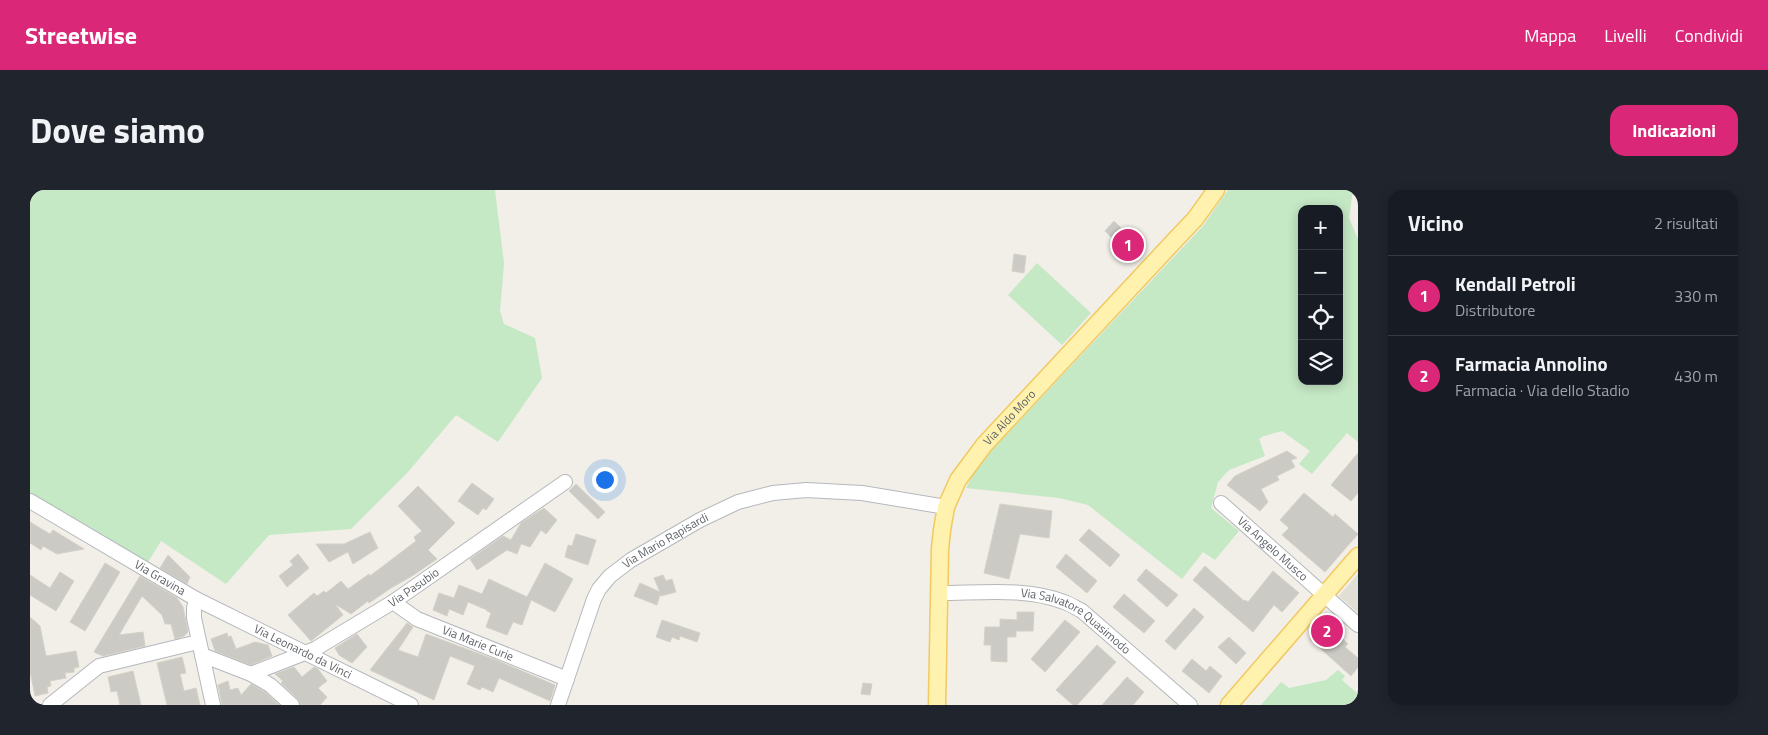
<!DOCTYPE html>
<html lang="it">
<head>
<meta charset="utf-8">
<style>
	:root { --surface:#171b24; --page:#20242c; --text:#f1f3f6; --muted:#9ea1a6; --line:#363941; --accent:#db2777 }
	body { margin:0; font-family:"Titillium Web",sans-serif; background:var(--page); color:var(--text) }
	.controls { position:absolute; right:15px; top:15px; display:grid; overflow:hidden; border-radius:10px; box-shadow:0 2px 12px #0003 }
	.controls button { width:45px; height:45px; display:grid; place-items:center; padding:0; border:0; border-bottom:1px solid var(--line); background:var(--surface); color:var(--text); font:25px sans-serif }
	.you { position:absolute; left:574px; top:289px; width:18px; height:18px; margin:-12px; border:4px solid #fff; border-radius:50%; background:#1a73e8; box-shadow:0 0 0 8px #1a73e833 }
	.badge { display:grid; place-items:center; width:32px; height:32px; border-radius:50%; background:var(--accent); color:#fff; font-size:16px; font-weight:700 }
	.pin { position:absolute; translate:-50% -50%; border:2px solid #fff; box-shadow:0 1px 5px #0006 }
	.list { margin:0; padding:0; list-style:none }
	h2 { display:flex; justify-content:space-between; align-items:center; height:65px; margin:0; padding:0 20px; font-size:21px }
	h2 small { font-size:16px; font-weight:400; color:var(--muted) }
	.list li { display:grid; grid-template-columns:32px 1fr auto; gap:15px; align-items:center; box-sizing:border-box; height:80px; padding:0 20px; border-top:1px solid var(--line) }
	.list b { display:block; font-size:19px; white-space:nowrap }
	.list p { margin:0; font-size:16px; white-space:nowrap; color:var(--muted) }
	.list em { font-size:16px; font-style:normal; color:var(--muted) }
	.icon { flex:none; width:28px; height:28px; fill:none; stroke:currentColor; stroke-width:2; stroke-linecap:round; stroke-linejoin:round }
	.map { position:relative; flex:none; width:1328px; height:515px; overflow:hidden; border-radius:15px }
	header { display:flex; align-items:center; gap:30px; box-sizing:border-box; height:70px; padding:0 25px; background:var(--accent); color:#fff }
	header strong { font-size:24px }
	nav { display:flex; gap:28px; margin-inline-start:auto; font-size:18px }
	.intro { display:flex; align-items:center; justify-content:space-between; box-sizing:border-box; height:120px; padding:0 30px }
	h1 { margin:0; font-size:35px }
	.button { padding:12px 22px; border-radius:15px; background:var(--accent); color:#fff; font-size:18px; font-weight:700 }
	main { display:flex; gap:30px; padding:0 30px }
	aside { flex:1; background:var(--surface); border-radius:15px; box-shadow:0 2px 12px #0003 }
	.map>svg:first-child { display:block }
</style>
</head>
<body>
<header>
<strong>Streetwise</strong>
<nav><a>Mappa</a><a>Livelli</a><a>Condividi</a></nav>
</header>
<div class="intro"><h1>Dove siamo</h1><a class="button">Indicazioni</a></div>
<main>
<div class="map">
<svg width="1328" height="515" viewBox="0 0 1328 515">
	<rect width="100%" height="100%" fill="#f1efe8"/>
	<!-- education -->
	<path fill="#e1ded6" d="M1328,384V423L1309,406Z"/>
	<!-- green -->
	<g fill="#c5e8c5" fill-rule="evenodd">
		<path d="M0,0H465L474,73L470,121L474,134L505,148L512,188L468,252L426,225L378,282L321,339L239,345L196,394L131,351L117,374L0,303Z"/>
		<path d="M1198,0H1323L1319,28L1328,49V252L1317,243L1282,284L1269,274L1280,261L1252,241L1234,246L1229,249L1235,266L1199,280L1188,292L1181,318L1209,341L1185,370L1173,362L1152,389L1058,315L1029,308L936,298L947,278L957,265L1173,36ZM1272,19H1309V191H1272Z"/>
		<path d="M1007,73L1061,123L1032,155L978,105Z"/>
		<path d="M1308,480L1315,486L1312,490L1328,504V515H1231L1251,492L1259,498L1296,490Z"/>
	</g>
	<!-- building -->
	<g fill="#cccac5" stroke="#d6d1c6">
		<path d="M1084,31L1095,42L1097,40L1115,56L1103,69L1075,41Z"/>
		<path d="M984,64L996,66L994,83L982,81Z"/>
		<path d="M1257,261L1267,268L1261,270L1265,277L1247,286L1249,290L1231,299L1238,312L1230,321L1197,295L1205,286Z"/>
		<path d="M1328,263V303L1321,311L1301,295Z"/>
		<path d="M442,293L464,309L456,320L453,318L448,325L428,311Z"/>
		<path d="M546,294L575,322L568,329L539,301Z"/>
		<path d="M388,296L425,333L398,360L407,369L382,386L361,398L339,413L338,411L321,424L305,414L313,425L281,451L258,425L284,403L287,406L294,401L296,403L311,391L318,399L339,384L340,386L386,351L384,347L392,341L368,316Z"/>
		<path d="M1274,303L1303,327L1305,324L1328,344L1295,382L1252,345L1259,338L1250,330Z"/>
		<path d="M970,314L1022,321L1019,348L990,344L979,389L954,383Z"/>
		<path d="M514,318L527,330L516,344L511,340L500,357L491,354L487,364L477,360L447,380L440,369L473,346L481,350L491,333Z"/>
		<path d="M0,332L20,344L23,340L54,359L27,364L13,356L11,360L0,353Z"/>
		<path d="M1059,339L1090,365L1080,377L1049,350Z"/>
		<path d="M340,342L348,358L323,374L318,362L299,372L286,354H314Z"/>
		<path d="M546,344L566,350L558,375L535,367L538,355L542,356Z"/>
		<path d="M268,364L279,378L257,397L249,386L263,375L260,371Z"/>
		<path d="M1036,364L1067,391L1057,403L1026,377Z"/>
		<path d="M138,365L160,387L157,394L130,378Z"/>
		<path d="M75,373L90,382L55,441L40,432Z"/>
		<path d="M515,373L543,389L525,422L501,410L492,435L483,432L477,445L456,437L461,423L457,421V420L438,412L433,425L419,419L417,426L403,420L409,403L424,408L429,395L452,404L459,389L497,407Z"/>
		<path d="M1175,376L1214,411L1215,410L1218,412L1243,381L1269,403L1252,422L1244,415L1223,442L1163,390Z"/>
		<path d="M1116,379L1148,405L1137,417L1107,390Z"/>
		<path d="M30,382L44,391L26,421L0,405V385L20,398Z"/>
		<path d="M633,385L636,391L642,389L646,402L631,406L630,405L627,415L604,406L610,393L630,402L624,388Z"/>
		<path d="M110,386L147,408L153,417L158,442L154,446L145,449L141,434H135L132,425L112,406L89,445L113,442L115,456L73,466L64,462Z"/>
		<path d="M1094,404L1125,431L1114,443L1083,417Z"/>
		<path d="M1164,418L1174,427L1145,460L1135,451Z"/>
		<path d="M987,422H1004L1003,441H986V447H977V472L961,471V455H954L955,437H970V429L987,430Z"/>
		<path d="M1301,426L1314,439L1309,445L1318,454L1315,457L1328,468V477L1321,486L1280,449Z"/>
		<path d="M0,427L10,436L16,466L46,461L49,477L44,478V482L35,483L36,488L20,491L21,496L17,497L18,503L5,506L0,481Z"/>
		<path d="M632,430L670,443L667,452L650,446L649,450L642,447L640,452L626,447Z"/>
		<path d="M1035,430L1050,442L1015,482L1001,469Z"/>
		<path d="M377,433L383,437L368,460L388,467L396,444L466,470L525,495L520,511L469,488L463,502L452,497L450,500L437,494L445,476L420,466L404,510L340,480Z"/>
		<path d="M197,443L198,447L201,446L206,459L225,452L238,455L242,466L221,475L185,461L181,449Z"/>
		<path d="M327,444L337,457L322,473L309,465L305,458Z"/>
		<path d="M1199,447L1216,463L1206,474L1188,457Z"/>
		<path d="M1067,455L1086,472L1047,515H1043L1026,500Z"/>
		<path d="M152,467L156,483L150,484L154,501L166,498L170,515H137L127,473Z"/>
		<path d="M1162,469L1176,481L1180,476L1192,486L1179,503L1152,481Z"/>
		<path d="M264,477L272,487L284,477L288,479L297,491L288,498L297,507L290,515H271L268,509L251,493L253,491L245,484Z"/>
		<path d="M103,481L111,515H90L87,501L81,502L78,487Z"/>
		<path d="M1097,487L1114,502L1103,515H1072Z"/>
		<path d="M198,491L200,500L208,498L211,505L221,494L235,502L249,515H192L188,495Z"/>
		<path d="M833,493L842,494L840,505L831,504Z"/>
	</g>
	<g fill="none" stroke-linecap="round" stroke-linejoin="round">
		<defs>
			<g id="minor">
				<path id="s1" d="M0,311L166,409L381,515"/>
				<path id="s2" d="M1191,313L1328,435"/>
				<path id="s3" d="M909,403C949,403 996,397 1034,412C1040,414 1046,418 1052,421L1160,515"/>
				<path d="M166,409L164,418V428L183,515"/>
				<path id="s4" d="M363,412L387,429L537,489"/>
				<path d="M172,465L221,484L240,495L262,515"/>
				<path id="s5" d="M221,484L285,459L363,412L535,292"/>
				<path d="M20,515L69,476L168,452"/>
				<path id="s6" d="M528,515L564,409L569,399L580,386L601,370L670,330L708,312L743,303L776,300L832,303L916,317"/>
			</g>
			<g id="major">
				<path id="s7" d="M907,515L910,359L912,340L916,317L928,290L954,255L1146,49L1165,29L1186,0"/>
				<path d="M1199,515L1328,366"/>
			</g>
		</defs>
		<!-- minor casing -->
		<use href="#minor" stroke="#b5b8bc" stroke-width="16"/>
		<!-- major casing -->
		<use href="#major" stroke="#f2c960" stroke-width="19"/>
		<!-- minor -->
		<use href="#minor" stroke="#fff" stroke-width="14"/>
		<!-- major -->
		<use href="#major" stroke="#fff2af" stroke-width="16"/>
	</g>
	<g text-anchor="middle" stroke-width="4" stroke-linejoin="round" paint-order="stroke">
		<!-- street labels -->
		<g font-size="12" fill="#5f6368" stroke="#fff">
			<text dy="4" stroke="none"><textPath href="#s7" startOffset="309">Via Aldo Moro</textPath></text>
			<text dy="4" stroke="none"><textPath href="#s6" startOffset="206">Via Mario Rapisardi</textPath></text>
			<text dy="4" stroke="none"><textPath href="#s2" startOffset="69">Via Angelo Musco</textPath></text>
			<text dy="4" stroke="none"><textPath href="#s1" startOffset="151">Via Gravina</textPath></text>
			<text dy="4" stroke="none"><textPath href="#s5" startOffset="185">Via Pasubio</textPath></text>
			<text dy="4" stroke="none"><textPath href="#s3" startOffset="145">Via Salvatore Quasimodo</textPath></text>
			<text dy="4" stroke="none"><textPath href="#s4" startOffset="95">Via Marie Curie</textPath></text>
			<text dy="4" stroke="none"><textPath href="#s1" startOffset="312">Via Leonardo da Vinci</textPath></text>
		</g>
	</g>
</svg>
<div class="controls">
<button>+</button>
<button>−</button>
<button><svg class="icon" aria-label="locate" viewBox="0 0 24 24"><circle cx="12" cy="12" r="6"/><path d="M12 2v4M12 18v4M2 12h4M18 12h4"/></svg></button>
<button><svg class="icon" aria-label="layers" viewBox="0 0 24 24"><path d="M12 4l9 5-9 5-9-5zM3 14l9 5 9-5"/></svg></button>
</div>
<div class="you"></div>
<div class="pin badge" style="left:1098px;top:55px">1</div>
<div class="pin badge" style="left:1297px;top:441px">2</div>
</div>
<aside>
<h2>Vicino<small>2 risultati</small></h2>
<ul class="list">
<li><span class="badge">1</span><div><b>Kendall Petroli</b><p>Distributore</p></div><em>330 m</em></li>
<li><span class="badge">2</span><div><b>Farmacia Annolino</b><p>Farmacia · Via dello Stadio</p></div><em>430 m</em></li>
</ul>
</aside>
</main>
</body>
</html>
